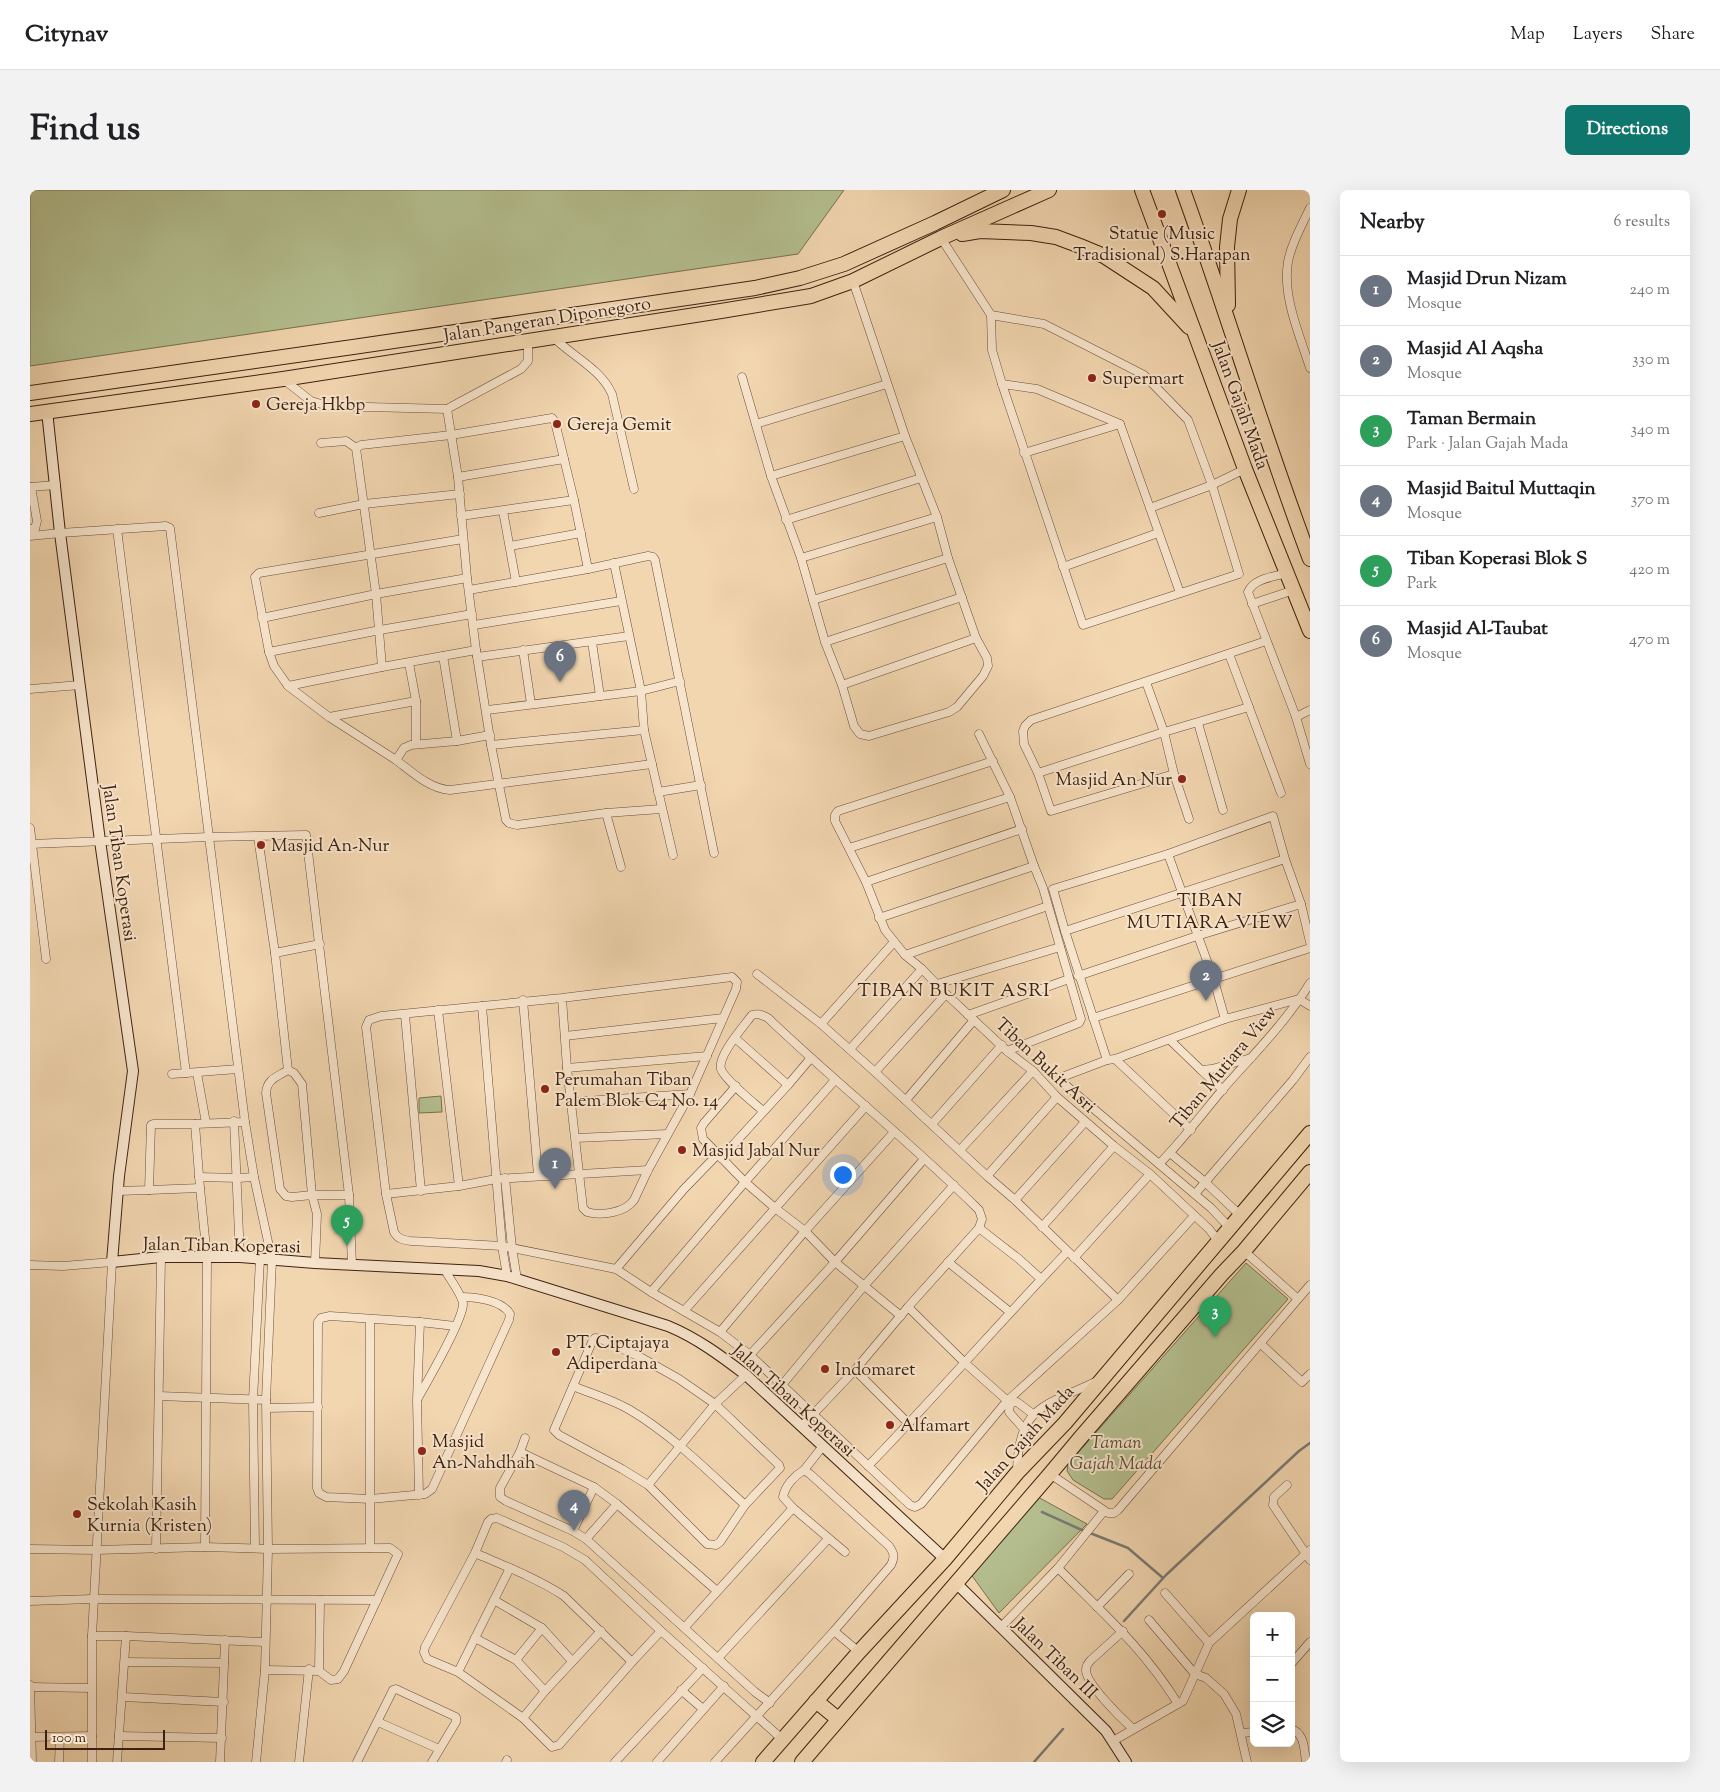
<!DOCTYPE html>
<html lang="en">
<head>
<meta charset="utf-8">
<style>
	:root { --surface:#fff; --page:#f2f2f2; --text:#202124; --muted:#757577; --line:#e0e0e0; --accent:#0f766e }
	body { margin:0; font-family:"Sorts Mill Goudy",serif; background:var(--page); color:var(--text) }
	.controls { position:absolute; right:15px; bottom:15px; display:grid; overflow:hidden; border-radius:8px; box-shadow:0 5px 20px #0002 }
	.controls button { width:45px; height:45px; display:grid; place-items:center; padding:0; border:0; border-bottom:1px solid var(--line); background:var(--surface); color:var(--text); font:25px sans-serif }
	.scale { position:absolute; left:15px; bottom:12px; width:120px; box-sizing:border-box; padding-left:5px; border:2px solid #3e2210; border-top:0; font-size:14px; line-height:18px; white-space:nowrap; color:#3e2210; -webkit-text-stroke:4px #f7e4cc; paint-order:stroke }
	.you { position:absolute; left:812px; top:984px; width:18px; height:18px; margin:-12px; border:4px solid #fff; border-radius:50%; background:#1a73e8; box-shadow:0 0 0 8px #1a73e833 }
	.badge { display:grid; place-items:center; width:32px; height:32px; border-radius:50%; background:var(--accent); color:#fff; font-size:16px; font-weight:700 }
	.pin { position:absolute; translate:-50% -41px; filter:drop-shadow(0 1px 2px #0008) }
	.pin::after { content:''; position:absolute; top:26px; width:18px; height:15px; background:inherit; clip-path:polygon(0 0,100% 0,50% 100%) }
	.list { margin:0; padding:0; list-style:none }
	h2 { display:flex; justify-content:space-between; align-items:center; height:65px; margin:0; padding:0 20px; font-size:21px }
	h2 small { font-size:16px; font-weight:400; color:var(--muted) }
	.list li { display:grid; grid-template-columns:32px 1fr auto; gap:15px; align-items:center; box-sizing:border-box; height:70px; padding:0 20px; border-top:1px solid var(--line) }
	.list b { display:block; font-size:19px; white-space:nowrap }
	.list p { margin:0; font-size:16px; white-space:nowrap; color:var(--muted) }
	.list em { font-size:16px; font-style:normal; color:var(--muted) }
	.icon { flex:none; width:28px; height:28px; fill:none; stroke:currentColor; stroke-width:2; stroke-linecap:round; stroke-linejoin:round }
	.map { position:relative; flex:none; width:1280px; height:1572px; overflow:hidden; border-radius:8px }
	header { display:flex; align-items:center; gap:30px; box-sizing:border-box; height:70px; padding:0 25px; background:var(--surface); border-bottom:1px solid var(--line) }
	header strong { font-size:24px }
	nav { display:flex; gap:28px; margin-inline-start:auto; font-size:18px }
	.intro { display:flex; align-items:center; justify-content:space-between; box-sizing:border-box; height:120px; padding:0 30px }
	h1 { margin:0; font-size:35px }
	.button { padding:12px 22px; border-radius:8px; background:var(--accent); color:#fff; font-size:18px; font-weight:700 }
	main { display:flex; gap:30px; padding:0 30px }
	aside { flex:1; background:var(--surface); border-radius:8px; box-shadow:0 5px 20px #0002 }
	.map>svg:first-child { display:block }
</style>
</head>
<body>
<header>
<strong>Citynav</strong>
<nav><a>Map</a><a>Layers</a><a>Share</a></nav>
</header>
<div class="intro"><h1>Find us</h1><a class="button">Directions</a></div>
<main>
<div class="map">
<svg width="1280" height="1572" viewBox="0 0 1280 1572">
	<rect width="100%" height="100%" fill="#f2d6b0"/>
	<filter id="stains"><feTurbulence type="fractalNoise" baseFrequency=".004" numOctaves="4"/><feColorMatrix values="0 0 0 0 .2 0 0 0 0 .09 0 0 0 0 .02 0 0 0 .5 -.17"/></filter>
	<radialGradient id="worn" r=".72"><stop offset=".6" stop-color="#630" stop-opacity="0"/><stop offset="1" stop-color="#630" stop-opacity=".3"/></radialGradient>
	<!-- green -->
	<g fill="#b4bf90" stroke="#797050">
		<path d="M0,0H814L768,64L0,176Z"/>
		<path d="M411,906L412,922L389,923V908Z"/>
		<path d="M1216,1073L1258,1109L1082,1309H1074L1043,1290L1037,1281L1038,1274Z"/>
		<path d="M1008,1307L1057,1334L969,1423L940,1383Z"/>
	</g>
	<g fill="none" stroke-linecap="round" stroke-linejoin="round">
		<!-- stream -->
		<g stroke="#797b74" stroke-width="2.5">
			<path d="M1012,1322L1054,1341"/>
			<path d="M1060,1343L1098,1358L1133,1388"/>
			<path d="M1094,1431L1136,1385L1269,1261L1280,1253"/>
			<path d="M1004,1572L1033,1539"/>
		</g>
		<defs>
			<g id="street">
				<path d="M1280,18C1272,35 1261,54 1258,72C1252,106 1270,146 1280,178"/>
				<path d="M911,48L961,125L1014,134L1114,185L1158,230L1182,295L1120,318L1150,403"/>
				<path d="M961,125L962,160L972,194L1053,435L1209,384L1182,295L1215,279"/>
				<path d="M523,147C542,166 571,179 582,204L604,299"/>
				<path d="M712,187L741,286L771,368L795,452L812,495L824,536L830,544L839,546L919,522L927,517L953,486L958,476L957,468L946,448L918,368L907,327L875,246L823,91"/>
				<path d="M253,189L281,211L298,216L417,219L491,179L498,171V151"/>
				<path d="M972,194L1007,199L1090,234L1120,318"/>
				<path d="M417,219L428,287L437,388L446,460L461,555L476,630L479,633L487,635L576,623L631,619"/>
				<path d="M726,234L857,194"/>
				<path d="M291,253L316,251L326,258"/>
				<path d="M326,258L331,255L421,245L522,228L525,232L544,310L558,379"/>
				<path d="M326,258L346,404L352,477L446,460"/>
				<path d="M994,263L1090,234"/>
				<path d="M741,286L875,246"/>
				<path d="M428,287L534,269"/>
				<path d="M0,297L26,295"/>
				<path d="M473,321L486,392"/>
				<path d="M289,323L334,314L430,304"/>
				<path d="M431,326L544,310"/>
				<path d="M756,330L891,288"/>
				<path d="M0,339H5L7,331L1,297"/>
				<path d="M87,339L156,883"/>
				<path d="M0,346L30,343L136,336L140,338L215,932L224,987L242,1070L236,1210L238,1359L235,1480L226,1572"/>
				<path d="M480,356L551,343"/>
				<path d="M771,368L907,327"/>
				<path d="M584,373L611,501L614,540L643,665"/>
				<path d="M1033,377L1128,343"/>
				<path d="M1257,383C1244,387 1224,388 1218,402L1266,527L1280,574"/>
				<path d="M439,400L558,379L618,366L623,367L625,370L684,663"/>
				<path d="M783,410L918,368"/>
				<path d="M1222,414L1264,400"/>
				<path d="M232,428L346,404L437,388"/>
				<path d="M444,435L591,411"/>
				<path d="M562,452L570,506"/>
				<path d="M795,452L932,407"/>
				<path d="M493,460L501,514"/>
				<path d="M239,462L350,440L442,424"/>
				<path d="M1199,464L1251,603"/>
				<path d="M413,466L427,551"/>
				<path d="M447,467L599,446"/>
				<path d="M379,473L386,511V554"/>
				<path d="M1116,492L1134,542L1144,584L1159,629"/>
				<path d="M812,495L946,448"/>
				<path d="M258,496L352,477"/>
				<path d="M0,499L50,495"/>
				<path d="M457,520L611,501L650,491"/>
				<path d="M299,527L386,511"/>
				<path d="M1266,527L1280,520"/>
				<path d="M1168,533L1193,620"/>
				<path d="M949,544L980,607L1004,676L1013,698L1051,829L1049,833L977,861"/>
				<path d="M460,545L427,551L381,555L374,558L366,570C382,582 400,599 420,600L622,574"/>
				<path d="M461,555L614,540"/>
				<path d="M366,570L299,527L258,496L244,476L239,462L225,387L229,383L433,349"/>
				<path d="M963,571L808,621L805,625V631L836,692L855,740L875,765L892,779L916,804L977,861L1003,881L1027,907L1084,956L1120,984L1179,1039L1189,1052"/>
				<path d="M1008,583L1134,542L1219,517"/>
				<path d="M1144,584L1021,621L1008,583L994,554L993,541L995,536L1001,530L1236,451"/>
				<path d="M628,602L671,595"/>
				<path d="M576,623L591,677"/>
				<path d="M0,638L16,769"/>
				<path d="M228,647L245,763L258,880"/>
				<path d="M0,654L179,647L276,645L319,1005L322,1074"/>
				<path d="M819,658L980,607"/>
				<path d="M1138,664L1184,790L1195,829"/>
				<path d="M836,692L992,639"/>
				<path d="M849,728L1004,676"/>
				<path d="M1035,741L1023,699L1138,664L1243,626L1255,669L1271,714L1280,752"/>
				<path d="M245,763L290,754"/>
				<path d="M875,765L1018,716"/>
				<path d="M727,784L791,834L845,882L957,986L985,1010L1088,1110"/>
				<path d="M1048,786L1167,746L1271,714"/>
				<path d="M907,794L1030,757"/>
				<path d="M532,808L537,878L553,1018L557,1022C571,1026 595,1023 604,1010L618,980L660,904L706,799L707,792L702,787L532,808L351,826L339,830L336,837L356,1004L364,1042C368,1049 373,1050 381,1051L472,1056L586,1079L621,1102L690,1142L720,1165L880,1315L885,1317L891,1314L977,1211L1088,1110L1164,1026"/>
				<path d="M493,810L508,985"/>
				<path d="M452,816L472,1056L477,1086"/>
				<path d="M408,820L429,996"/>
				<path d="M375,825L391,1001"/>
				<path d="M938,825L1039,789"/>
				<path d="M1063,828L1280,758"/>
				<path d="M791,834L864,752"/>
				<path d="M535,846L693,828"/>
				<path d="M705,848L758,895"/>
				<path d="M1140,850L1171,880L1182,879L1221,868"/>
				<path d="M820,859L892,779"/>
				<path d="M1085,869L1161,940"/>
				<path d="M1077,870L1035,741L1255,669"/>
				<path d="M537,878L677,866"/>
				<path d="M1171,880L1193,900"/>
				<path d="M845,882L916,804"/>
				<path d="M167,883L176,933"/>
				<path d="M142,884L208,879"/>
				<path d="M706,896L674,933L671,938L673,949L715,992L745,1018L775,1041L805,1072L871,1126"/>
				<path d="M876,910L944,830"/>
				<path d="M541,912L660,904"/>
				<path d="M733,921C724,913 694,889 691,879C687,866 714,836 722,825C729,823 732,825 738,828C807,894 882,953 949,1020L952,1029L949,1038L878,1117L825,1180L772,1236"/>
				<path d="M204,931L210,1067"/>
				<path d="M165,934L170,998L177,1068L175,1357"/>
				<path d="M902,934L972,855"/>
				<path d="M546,948L637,944"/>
				<path d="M930,960L1003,881"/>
				<path d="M1140,963L1175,992L1211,1026"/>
				<path d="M691,968L758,895L780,869"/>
				<path d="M1129,974C1152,951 1172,924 1193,899C1223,865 1256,832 1280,793"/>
				<path d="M957,986L1027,907"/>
				<path d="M169,987L208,988L224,987"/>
				<path d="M475,988L482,1058L487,1089"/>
				<path d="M119,1000L170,998"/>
				<path d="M88,1001L119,1000L121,935L123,934H165L215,932"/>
				<path d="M356,1004L429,996L466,989L618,980"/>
				<path d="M1165,1004L1263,890L1280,867"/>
				<path d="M985,1010L1055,932"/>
				<path d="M1012,1037L1084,956"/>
				<path d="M949,1038L989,1069L1011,1089"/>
				<path d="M1200,1038L1181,1018L1032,892L1031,890L1032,887L1077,870L1085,869L1195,829L1269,809L1280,816"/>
				<path d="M1044,1068L1120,984"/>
				<path d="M918,1072L980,1122"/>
				<path d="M285,1073L287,1024L282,1005L272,894L264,883L258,880C247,887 237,889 236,903L250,999L256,1006L262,1007L282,1005H319"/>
				<path d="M0,1075L33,1076L82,1072L62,1446V1572"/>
				<path d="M586,1079L654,999L688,964"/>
				<path d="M621,1102L715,992L805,890"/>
				<path d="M1268,1109L1280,1095"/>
				<path d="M878,1117L935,1173L980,1213L987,1212L1003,1224"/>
				<path d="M654,1121L836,916"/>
				<path d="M425,1136L390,1132L300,1126L291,1128L288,1132L287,1298L289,1303L296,1307L340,1309L395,1304L402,1299L479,1130L480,1124C472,1110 445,1107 431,1107"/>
				<path d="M690,1142L775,1041L864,942"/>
				<path d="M565,1148L571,1149L610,1167L649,1189L685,1214L749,1275L750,1278L715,1315L690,1352L686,1355L677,1354L618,1295L592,1279L529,1245L524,1240L562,1152Z"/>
				<path d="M1231,1154L1272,1192L1280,1184"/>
				<path d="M720,1165L805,1072L894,969"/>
				<path d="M825,1180L879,1234"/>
				<path d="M752,1195L834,1096L924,995"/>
				<path d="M543,1196C562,1204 583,1210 600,1220C641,1244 680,1283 715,1315"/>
				<path d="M129,1206L236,1210"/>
				<path d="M388,1208C398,1190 433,1130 433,1114C433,1106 419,1088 415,1080"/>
				<path d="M980,1213L979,1222L993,1238"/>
				<path d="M237,1218L288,1217"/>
				<path d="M495,1248L490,1262L470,1298V1307L476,1311L543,1341L556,1349L725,1502L740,1513"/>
				<path d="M490,1262L564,1297L587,1314L687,1401"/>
				<path d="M838,1276C906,1206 970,1132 1037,1062"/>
				<path d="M774,1280L793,1256"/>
				<path d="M987,1283C988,1216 1013,1217 1065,1192"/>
				<path d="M1020,1284L1078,1323H1084L1088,1320L1268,1109L1214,1061"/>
				<path d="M618,1295L685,1214L716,1185"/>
				<path d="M1257,1295L1244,1307L1243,1315L1280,1370"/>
				<path d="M389,1305L387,1210L390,1132"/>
				<path d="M543,1341L564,1297"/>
				<path d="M556,1349L587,1314"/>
				<path d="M225,1358L223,1210L230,1069"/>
				<path d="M340,1358V1129"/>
				<path d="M0,1359L66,1360L175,1357L238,1359L360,1358L368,1364L314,1481L308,1489L301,1490L289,1481L235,1480"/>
				<path d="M126,1359L131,1067"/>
				<path d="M445,1363C475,1376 506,1388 534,1406L602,1472L631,1441"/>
				<path d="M1028,1378C1073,1423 1115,1460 1148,1514"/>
				<path d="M1135,1403L1179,1453"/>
				<path d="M464,1410L512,1438L542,1471"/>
				<path d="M0,1411L63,1409L347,1410"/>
				<path d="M1067,1417L1099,1384"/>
				<path d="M1119,1430L1165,1484L1176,1488L1194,1504L1206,1524L1217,1572"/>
				<path d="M655,1437L763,1318"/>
				<path d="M971,1437L1028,1378L1074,1321"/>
				<path d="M804,1441L829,1462"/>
				<path d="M1093,1441L1061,1470C1058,1473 1056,1476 1056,1480C1056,1494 1092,1529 1103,1539"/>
				<path d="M62,1446H96L234,1452"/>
				<path d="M445,1448L486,1470L515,1501"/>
				<path d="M688,1468L798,1349"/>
				<path d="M486,1470L512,1438"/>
				<path d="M95,1472L194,1473"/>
				<path d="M602,1472L529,1555L522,1557L493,1528L428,1482L397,1469L394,1462L395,1457L445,1363L458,1332L461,1329L467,1328L533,1357L555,1370L631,1441L752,1549"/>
				<path d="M1261,1474L1280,1452"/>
				<path d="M289,1481L290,1410"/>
				<path d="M428,1482L480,1378"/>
				<path d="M0,1495L2,1572"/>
				<path d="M0,1497L61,1498"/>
				<path d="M651,1500L673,1519"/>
				<path d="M93,1507L194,1512"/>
				<path d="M493,1528L515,1501L571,1441"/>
				<path d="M348,1532L409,1559"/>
				<path d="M1261,1539C1275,1543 1274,1560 1276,1572"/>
				<path d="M1211,1543L1224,1542"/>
				<path d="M89,1546L192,1548"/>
				<path d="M0,1547L62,1546"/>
				<path d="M1083,1551L1153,1511L1179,1453L1280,1360"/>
				<path d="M29,1572L30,1547"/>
				<path d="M87,1572L96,1446"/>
				<path d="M190,1572L195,1450"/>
				<path d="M269,1572L279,1479"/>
				<path d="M327,1572L363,1500L366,1499L426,1527V1532L402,1572"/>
				<path d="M476,1572L477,1570"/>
				<path d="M585,1572L673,1478"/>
				<path d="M627,1572L694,1496"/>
				<path d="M685,1572L804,1441L861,1375C865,1367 864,1363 859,1356L780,1284L774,1280C764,1286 755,1296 753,1307L763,1318L815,1362"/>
			</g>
			<g id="secondary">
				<path d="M17,221L30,343L70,651L103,881L89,986L82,1072L131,1067H210L285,1073L449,1081L477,1086L638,1136C667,1148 691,1166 716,1185L915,1369"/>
				<path d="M926,1393L1068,1533L1076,1541L1096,1572"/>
			</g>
			<g id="highway">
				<path d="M1112,0L1215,279L1280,441"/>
				<path d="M1153,0C1197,122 1234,247 1280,369"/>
				<path d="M932,44L950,41L1001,43L1026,47L1050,56L1074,66L1123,98L1159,137"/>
				<path d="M1198,115L1197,57L1200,29L1209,0"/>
				<path d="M0,203L323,157L725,98L770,88L814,74L905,33L973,0"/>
				<path d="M0,224L253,189L691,121L781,106L823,91L911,48L1019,0"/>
				<path d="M786,1511L808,1529"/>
				<path d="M733,1572L829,1462L915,1369L987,1283L1035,1233L1280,943"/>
				<path d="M772,1572L1020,1284L1051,1247L1192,1084L1214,1061L1280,982"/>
			</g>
		</defs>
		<!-- street casing -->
		<use href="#street" stroke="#6b4f38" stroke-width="9"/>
		<!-- secondary casing -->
		<use href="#secondary" stroke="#3e2210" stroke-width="12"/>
		<!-- highway casing -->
		<use href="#highway" stroke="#3e2210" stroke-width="16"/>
		<!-- street -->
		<use href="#street" stroke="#f7e4cc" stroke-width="8"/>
		<!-- secondary -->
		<use href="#secondary" stroke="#f7e4cc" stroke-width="10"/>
		<!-- highway -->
		<use href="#highway" stroke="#f2d6b0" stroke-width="14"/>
	</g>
	<!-- markers -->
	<g fill="#8f2418" stroke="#f7e4cc" stroke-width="2">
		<circle cx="1132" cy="24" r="5"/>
		<circle cx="1062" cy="188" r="5"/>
		<circle cx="226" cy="214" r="5"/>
		<circle cx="527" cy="234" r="5"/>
		<circle cx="1152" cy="589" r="5"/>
		<circle cx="231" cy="655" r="5"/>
		<circle cx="515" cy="899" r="5"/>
		<circle cx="652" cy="960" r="5"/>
		<circle cx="526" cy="1162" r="5"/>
		<circle cx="795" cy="1179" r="5"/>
		<circle cx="860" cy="1235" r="5"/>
		<circle cx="392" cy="1261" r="5"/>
		<circle cx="47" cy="1324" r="5"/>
	</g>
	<g text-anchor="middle" stroke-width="4" stroke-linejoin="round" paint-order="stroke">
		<!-- poi labels -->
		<g font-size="18" fill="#3e2210" stroke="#f7e4cc" text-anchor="start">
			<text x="1132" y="49" text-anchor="middle">Statue (Music<tspan x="1132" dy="21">Tradisional) S.Harapan</tspan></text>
			<text x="1072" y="194">Supermart</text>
			<text x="236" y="220">Gereja Hkbp</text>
			<text x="537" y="240">Gereja Gemit</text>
			<text x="1142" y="595" text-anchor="end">Masjid An Nur</text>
			<text x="241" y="661">Masjid An-Nur</text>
			<text x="525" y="895">Perumahan Tiban<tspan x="525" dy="21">Palem Blok C4 No. 14</tspan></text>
			<text x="662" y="966">Masjid Jabal Nur</text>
			<text x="536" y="1158">PT. Ciptajaya<tspan x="536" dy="21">Adiperdana</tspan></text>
			<text x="805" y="1185">Indomaret</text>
			<text x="870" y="1241">Alfamart</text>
			<text x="402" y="1257">Masjid<tspan x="402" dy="21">An-Nahdhah</tspan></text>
			<text x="57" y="1320">Sekolah Kasih<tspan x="57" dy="21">Kurnia (Kristen)</tspan></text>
		</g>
		<!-- street labels -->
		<g font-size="18" fill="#3e2210" stroke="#f7e4cc">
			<text transform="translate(517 129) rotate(-9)" y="6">Jalan Pangeran Diponegoro</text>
			<text transform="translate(1211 215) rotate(70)" y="6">Jalan Gajah Mada</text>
			<text transform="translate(90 673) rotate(82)" y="6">Jalan Tiban Koperasi</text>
			<text transform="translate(1016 875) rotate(43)" y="6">Tiban Bukit Asri</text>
			<text transform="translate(1193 877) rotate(-50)" y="6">Tiban Mutiara View</text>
			<text transform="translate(192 1055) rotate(1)" y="6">Jalan Tiban Koperasi</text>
			<text transform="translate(764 1210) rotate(42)" y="6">Jalan Tiban Koperasi</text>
			<text transform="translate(995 1248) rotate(-48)" y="6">Jalan Gajah Mada</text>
			<text transform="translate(1026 1468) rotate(44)" y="6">Jalan Tiban III</text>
		</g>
		<!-- park labels -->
		<g font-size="18" font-style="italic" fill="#5c4930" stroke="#f7e4cc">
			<text x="1086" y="1258">Taman<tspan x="1086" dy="21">Gajah Mada</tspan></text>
		</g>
		<!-- neighbourhood labels -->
		<g font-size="19" letter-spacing="1" fill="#3e2210" stroke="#f7e4cc">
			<text x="1180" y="716">TIBAN<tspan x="1180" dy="22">MUTIARA VIEW</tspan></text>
			<text x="924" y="806">TIBAN BUKIT ASRI</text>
		</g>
	</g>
	<rect width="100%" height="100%" filter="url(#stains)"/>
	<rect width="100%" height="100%" fill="url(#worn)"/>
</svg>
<div class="controls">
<button>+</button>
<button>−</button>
<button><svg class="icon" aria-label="layers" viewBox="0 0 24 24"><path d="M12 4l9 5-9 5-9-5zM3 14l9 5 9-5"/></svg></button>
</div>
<div class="scale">100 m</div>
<div class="you"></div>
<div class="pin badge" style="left:525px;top:999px;background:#6b7280">1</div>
<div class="pin badge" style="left:1176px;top:811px;background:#6b7280">2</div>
<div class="pin badge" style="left:1185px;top:1147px;background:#2e9e5b">3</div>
<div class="pin badge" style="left:544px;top:1341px;background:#6b7280">4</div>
<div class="pin badge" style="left:317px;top:1056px;background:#2e9e5b">5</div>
<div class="pin badge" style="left:530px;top:492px;background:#6b7280">6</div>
</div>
<aside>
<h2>Nearby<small>6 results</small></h2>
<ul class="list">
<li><span class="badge" style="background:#6b7280">1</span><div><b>Masjid Drun Nizam</b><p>Mosque</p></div><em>240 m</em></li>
<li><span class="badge" style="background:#6b7280">2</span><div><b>Masjid Al Aqsha</b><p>Mosque</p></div><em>330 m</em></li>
<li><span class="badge" style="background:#2e9e5b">3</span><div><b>Taman Bermain</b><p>Park · Jalan Gajah Mada</p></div><em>340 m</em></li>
<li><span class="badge" style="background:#6b7280">4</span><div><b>Masjid Baitul Muttaqin</b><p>Mosque</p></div><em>370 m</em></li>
<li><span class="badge" style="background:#2e9e5b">5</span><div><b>Tiban Koperasi Blok S</b><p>Park</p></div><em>420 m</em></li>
<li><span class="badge" style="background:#6b7280">6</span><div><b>Masjid Al-Taubat</b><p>Mosque</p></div><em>470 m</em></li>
</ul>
</aside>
</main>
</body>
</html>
